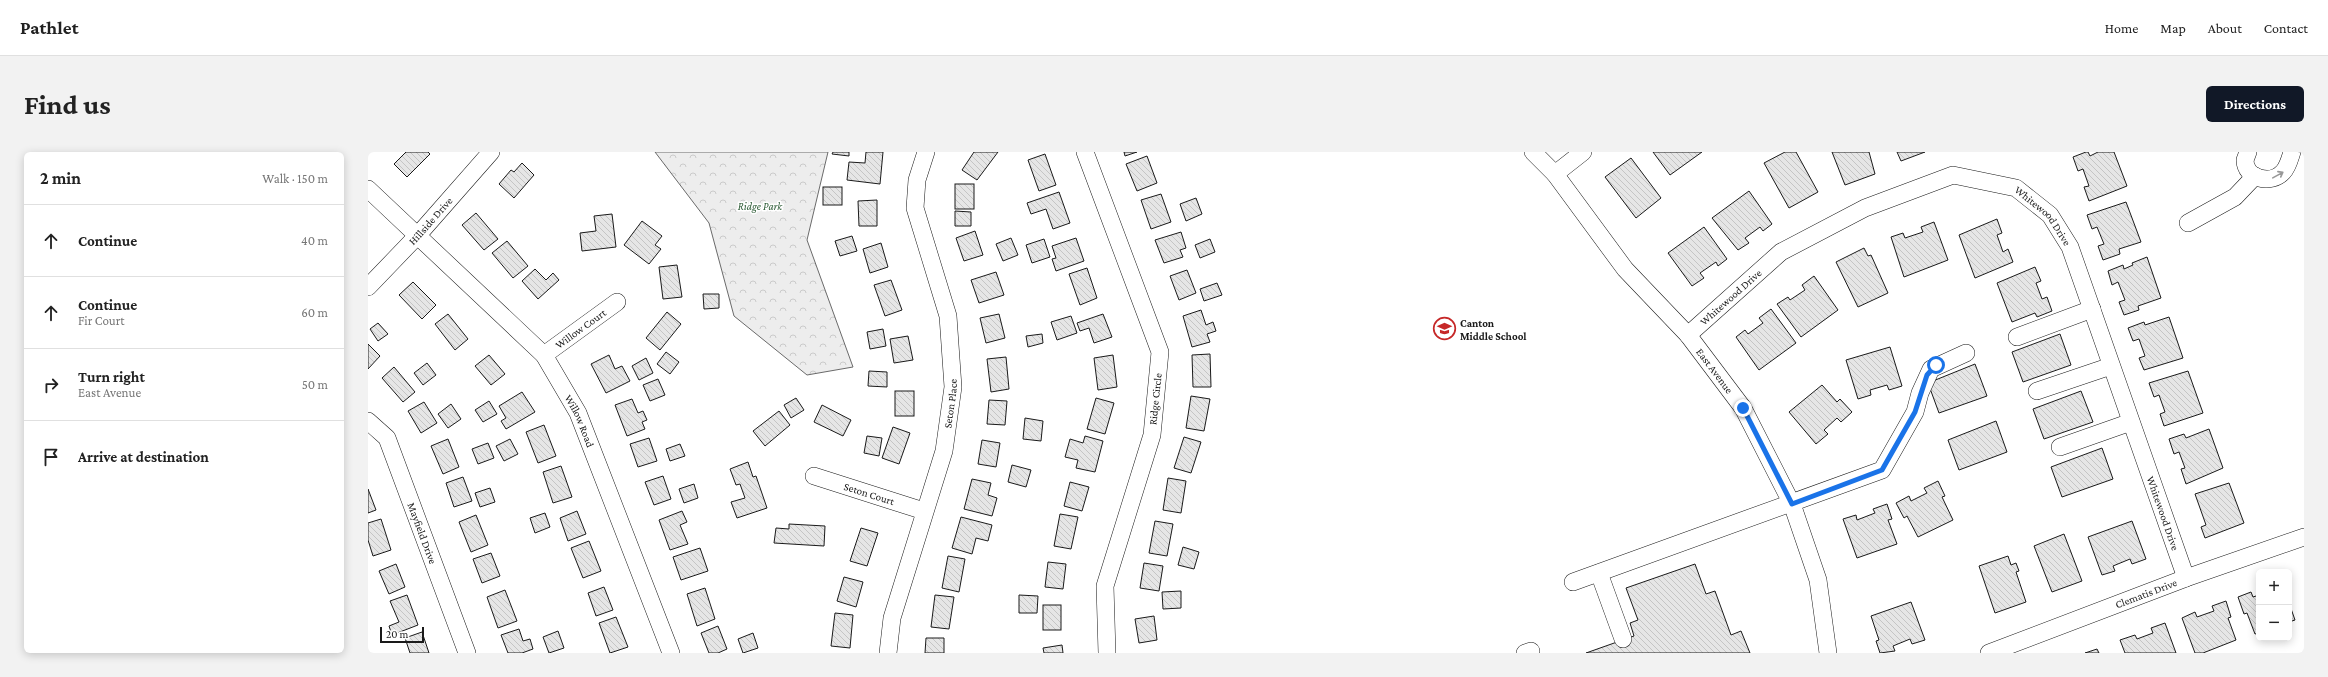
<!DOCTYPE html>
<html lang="en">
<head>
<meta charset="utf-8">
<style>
	:root { --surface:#fff; --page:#f2f2f2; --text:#222; --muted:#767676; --line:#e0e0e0; --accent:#111827 }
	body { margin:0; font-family:"Crimson Pro",serif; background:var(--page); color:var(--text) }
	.controls { position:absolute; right:12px; bottom:12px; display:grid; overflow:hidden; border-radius:6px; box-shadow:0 2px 10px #0003 }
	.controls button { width:36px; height:36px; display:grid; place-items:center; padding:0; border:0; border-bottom:1px solid var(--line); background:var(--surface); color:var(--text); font:20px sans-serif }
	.scale { position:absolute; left:12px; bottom:10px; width:44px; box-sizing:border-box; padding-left:4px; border:2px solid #1a1a1a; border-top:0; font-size:11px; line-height:14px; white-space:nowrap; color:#1a1a1a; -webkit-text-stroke:3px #fff; paint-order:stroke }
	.stop { position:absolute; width:12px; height:12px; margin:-9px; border:3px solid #1a73e8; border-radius:50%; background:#fff }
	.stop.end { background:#1a73e8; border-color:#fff; box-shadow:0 1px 4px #0008 }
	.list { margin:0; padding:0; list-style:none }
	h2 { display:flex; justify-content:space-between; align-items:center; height:52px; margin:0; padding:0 16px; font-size:17px }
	h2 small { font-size:13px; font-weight:400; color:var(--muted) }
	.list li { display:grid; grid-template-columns:26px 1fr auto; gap:12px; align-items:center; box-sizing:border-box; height:72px; padding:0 16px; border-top:1px solid var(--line) }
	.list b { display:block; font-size:15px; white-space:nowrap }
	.list p { margin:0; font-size:13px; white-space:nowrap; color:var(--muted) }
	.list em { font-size:13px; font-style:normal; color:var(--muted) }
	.icon { flex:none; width:22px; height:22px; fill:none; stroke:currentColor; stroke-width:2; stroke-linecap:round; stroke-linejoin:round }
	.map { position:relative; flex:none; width:1936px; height:501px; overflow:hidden; border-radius:6px }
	header { display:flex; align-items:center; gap:24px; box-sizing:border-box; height:56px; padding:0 20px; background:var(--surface); border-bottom:1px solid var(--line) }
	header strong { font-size:19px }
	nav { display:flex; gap:22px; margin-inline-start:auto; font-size:14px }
	.intro { display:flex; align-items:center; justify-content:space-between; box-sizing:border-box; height:96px; padding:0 24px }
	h1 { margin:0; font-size:28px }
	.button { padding:10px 18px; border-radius:6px; background:var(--accent); color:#fff; font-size:14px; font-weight:700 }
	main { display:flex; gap:24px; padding:0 24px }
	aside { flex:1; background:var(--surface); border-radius:6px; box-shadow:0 2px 10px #0003 }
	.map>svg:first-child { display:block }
</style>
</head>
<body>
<header>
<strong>Pathlet</strong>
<nav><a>Home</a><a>Map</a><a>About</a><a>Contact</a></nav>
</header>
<div class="intro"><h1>Find us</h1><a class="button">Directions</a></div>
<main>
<aside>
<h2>2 min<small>Walk · 150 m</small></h2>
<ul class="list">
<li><svg class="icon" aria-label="ahead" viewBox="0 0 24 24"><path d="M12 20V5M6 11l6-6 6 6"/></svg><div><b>Continue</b></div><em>40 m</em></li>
<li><svg class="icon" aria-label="ahead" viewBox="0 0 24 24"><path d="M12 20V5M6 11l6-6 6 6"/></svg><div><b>Continue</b><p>Fir Court</p></div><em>60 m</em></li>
<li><svg class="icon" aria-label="right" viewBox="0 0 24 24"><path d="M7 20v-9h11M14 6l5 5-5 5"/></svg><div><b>Turn right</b><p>East Avenue</p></div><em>50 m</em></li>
<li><svg class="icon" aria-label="arrive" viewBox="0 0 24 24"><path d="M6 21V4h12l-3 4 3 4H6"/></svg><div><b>Arrive at destination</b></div></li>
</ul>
</aside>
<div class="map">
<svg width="1936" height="501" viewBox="0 0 1936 501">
	<defs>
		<pattern id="park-crowns" width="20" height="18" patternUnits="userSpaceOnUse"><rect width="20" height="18" fill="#ededed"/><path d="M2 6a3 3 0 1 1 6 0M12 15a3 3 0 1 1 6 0" fill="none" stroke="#cbcbcb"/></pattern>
		<pattern id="building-back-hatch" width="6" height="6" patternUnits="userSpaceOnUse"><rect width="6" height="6" fill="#e6e6e6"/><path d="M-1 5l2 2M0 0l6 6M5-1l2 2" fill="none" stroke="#c5c5c5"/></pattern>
	</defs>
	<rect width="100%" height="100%" fill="#fff"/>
	<!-- park -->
	<path fill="url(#park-crowns)" stroke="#6a6a6a" d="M287,0H460L439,88L485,215L439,223L366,164L341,71Z"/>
	<!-- building -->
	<g fill="url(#building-back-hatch)" stroke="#1a1a1a">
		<path d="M38,0H60L62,2L39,25L26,12Z"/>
		<path d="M465,0H481V4L464,2Z"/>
		<path d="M498,0H515L512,32L479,28L481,10L497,11Z"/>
		<path d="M606,0H630L609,28L594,18Z"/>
		<path d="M756,0H769L757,4Z"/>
		<path d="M1285,0H1334L1302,23Z"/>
		<path d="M1417,0H1428L1450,40L1421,56L1396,11Z"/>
		<path d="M1464,0H1501L1507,22L1477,33Z"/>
		<path d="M1529,0H1557L1533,9Z"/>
		<path d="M1718,0H1720L1722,4L1730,0H1746L1759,34L1721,49L1716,35L1721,34L1715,17L1710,19L1705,5Z"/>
		<path d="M677,2L688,33L671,39L660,8Z"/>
		<path d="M779,4L789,31L769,39L758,12Z"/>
		<path d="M1263,6L1293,46L1268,66L1237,25Z"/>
		<path d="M154,11L166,23L146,46L131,32L143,18L146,20Z"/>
		<rect x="587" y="32" width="19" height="25"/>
		<rect x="455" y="35" width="19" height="18"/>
		<path d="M1381,39L1404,72L1395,79L1392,75L1377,86L1381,91L1370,98L1344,66Z"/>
		<path d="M691,40L702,71L685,77L678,57L663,62L659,51Z"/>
		<path d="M793,42L803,70L783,77L773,48Z"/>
		<path d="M828,46L834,62L818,69L812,52Z"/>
		<path d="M509,48V74H491L490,49Z"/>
		<path d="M1758,50L1773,90L1751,97L1752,102L1735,108L1730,94L1736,92L1729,75L1724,77L1719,63Z"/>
		<path d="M587,59L603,60V74H587Z"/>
		<path d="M108,61L130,87L116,98L94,73Z"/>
		<path d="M244,62L248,95L214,99L212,81L228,79L226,64Z"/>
		<path d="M1629,67L1634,81L1629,83L1635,100L1640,97L1645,110L1607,126L1591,83Z"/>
		<path d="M274,69L294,84L287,93L293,97L281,112L256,93Z"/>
		<path d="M1566,70L1580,108L1536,125L1523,85L1535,81L1537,86L1555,80L1553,75Z"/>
		<path d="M1336,75L1359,107L1350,114L1348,110L1332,121L1336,126L1324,134L1300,101Z"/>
		<path d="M607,79L615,103L596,109L588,86Z"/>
		<path d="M813,80L818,96L812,98L815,105L796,111L787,88Z"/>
		<path d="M484,84L489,99L472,104L467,89Z"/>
		<path d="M643,86L650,103L635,109L628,92Z"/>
		<path d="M708,86L716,109L688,119L684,107L688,106L684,94Z"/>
		<path d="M676,87L682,105L664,111L658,93Z"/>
		<path d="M842,87L847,100L832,106L827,93Z"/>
		<path d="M139,89L160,114L145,126L124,101Z"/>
		<path d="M513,91L520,115L502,121L495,97Z"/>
		<path d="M1496,96L1500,104L1503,103L1520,141L1490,155L1468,110Z"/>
		<path d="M1779,105L1793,146L1770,154L1771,158L1756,163L1751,150L1757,148L1750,130L1744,133L1740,119L1755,113L1756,117L1765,113L1764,111Z"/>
		<path d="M309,113L314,145L295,147L291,115Z"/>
		<path d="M1667,115L1673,129L1668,131L1674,147L1679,145L1684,159L1669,165L1667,161L1644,170L1629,131Z"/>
		<path d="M719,116L729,146L712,153L701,122Z"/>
		<path d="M167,117L178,128L185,121L191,128L170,147L154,129Z"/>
		<path d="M819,118L828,141L811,148L802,124Z"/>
		<path d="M628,120L636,143L611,151L603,128Z"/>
		<path d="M1446,124L1470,158L1433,185L1409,152L1420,145L1422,148L1437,138L1434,133Z"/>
		<path d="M523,128L534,158L517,164L506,133Z"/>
		<path d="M45,130L68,153L54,167L31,143Z"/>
		<path d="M849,131L854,143L836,149L832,137Z"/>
		<path d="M335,142H351V156L336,157Z"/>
		<path d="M1403,157L1428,191L1391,218L1368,185L1377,178L1380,182L1395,171L1391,166Z"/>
		<path d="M833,158L838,173L845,170L848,179L839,182L842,190L824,195L815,164Z"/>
		<path d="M299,160L313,172L292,198L278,186Z"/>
		<path d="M80,162L100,187L87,198L67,172Z"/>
		<path d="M631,162L637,186L618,191L612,166Z"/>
		<path d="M735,162L744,185L726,191L721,176L712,179L709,171Z"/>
		<path d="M703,164L709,181L689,188L683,170Z"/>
		<path d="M1801,165L1815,206L1776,218L1771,206L1777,204L1771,187L1765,189L1760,176L1776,170L1777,173Z"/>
		<path d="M10,171L20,182L10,189L2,177Z"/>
		<path d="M515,177L518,194L502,197L499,180Z"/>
		<path d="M674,182L675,191L660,195L658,184Z"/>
		<path d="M1692,182L1703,213L1655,230L1644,200Z"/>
		<path d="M540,184L545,208L526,211L522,187Z"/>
		<path d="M0,192L12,204L0,217Z"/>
		<path d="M1522,195L1534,234L1521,238L1519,233L1502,238L1503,243L1490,247L1478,208Z"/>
		<path d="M298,200L311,210L302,222L289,212Z"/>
		<path d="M842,202L843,235H825L824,203Z"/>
		<path d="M121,203L137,222L123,233L107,214Z"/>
		<path d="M241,203L247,217L254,214L262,229L238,241L223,212Z"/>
		<path d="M745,203L749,235L730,238L726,206Z"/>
		<path d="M638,205L641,237L623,240L619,207Z"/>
		<path d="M278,206L285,221L271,228L264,214Z"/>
		<path d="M59,211L68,223L55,233L46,221Z"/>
		<path d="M1607,212L1619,244L1571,261L1560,231Z"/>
		<path d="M26,215L47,240L35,250L14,226Z"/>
		<path d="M501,219L519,220V235L500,234Z"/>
		<path d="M1820,219L1835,261L1796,274L1792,262L1797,260L1791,243L1786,245L1781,231Z"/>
		<path d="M290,227L297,243L282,249L275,233Z"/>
		<path d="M1454,233L1469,250L1472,247L1484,260L1473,270L1469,266L1456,278L1460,282L1448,292L1421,260Z"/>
		<rect x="527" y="239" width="19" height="25"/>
		<path d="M1713,239L1725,270L1676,287L1665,257Z"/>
		<path d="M154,240L167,260L138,277L133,269L138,266L131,254Z"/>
		<path d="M823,244L842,247L836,279L818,276Z"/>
		<path d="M428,246L436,258L423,266L416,253Z"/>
		<path d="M728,246L746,251L737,282L719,277Z"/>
		<path d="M264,247L270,261L275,259L279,268L274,270L277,277L259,284L247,253Z"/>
		<path d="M621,248L639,249L637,273L619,272Z"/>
		<path d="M121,249L129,262L115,270L107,258Z"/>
		<path d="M56,250L69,271L53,281L40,259Z"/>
		<path d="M83,252L93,267L80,276L70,262Z"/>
		<path d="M454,253L483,268L475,284L446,270Z"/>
		<path d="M411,259L422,273L397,294L385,279Z"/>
		<path d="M657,266L675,269L673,289L655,287Z"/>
		<path d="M1628,269L1639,300L1591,318L1580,288Z"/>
		<path d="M176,273L188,304L170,311L158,280Z"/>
		<path d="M525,275L542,281L531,312L514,306Z"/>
		<path d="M1841,277L1855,316L1818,332L1813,317L1817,316L1811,300L1806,302L1801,287L1816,282L1818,286Z"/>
		<path d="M499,284L514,286L511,304L496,301Z"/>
		<path d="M717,284L735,289L727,320L708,316L710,308L697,305L702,287L715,291Z"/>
		<path d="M816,285L833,290L823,321L806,316Z"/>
		<path d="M281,286L289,309L270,315L262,292Z"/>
		<path d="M80,287L91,315L75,322L63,294Z"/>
		<path d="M142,287L150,302L136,309L128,294Z"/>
		<path d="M614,288L632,291L628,315L610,312Z"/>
		<path d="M120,291L126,306L110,312L104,297Z"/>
		<path d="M312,292L317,304L302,309L298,297Z"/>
		<path d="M1734,296L1745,327L1694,345L1683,315Z"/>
		<path d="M380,310L385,325L388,324L399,356L369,366L363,350L377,346L372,332L368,333L362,317Z"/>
		<path d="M644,313L663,318L658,335L640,330Z"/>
		<path d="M193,314L204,345L185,351L175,320Z"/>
		<path d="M295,324L303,347L286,353L277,330Z"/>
		<path d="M95,325L104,349L86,355L78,331Z"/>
		<path d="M800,326L818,329L813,361L795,358Z"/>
		<path d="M604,327L623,331L620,343L629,346L624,364L596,357Z"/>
		<path d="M1570,329L1577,344L1574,345L1585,368L1550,385L1539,364L1536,366L1528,351L1541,344L1543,349L1559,341L1556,336Z"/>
		<path d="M702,330L721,335L714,359L696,354Z"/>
		<path d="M1861,331L1876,371L1837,386L1833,375L1838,373L1827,342Z"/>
		<path d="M326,332L330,346L316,351L311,337Z"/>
		<path d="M122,336L127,350L112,355L107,341Z"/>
		<path d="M0,337L8,358L0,361Z"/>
		<path d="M1519,352L1524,367L1520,368L1529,392L1489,406L1475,367L1488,363L1489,368L1507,361L1505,357Z"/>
		<path d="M209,359L218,382L200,389L192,366Z"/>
		<path d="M314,359L319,370L312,373L320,392L302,398L291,368Z"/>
		<path d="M177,361L182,375L167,381L162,366Z"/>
		<path d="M692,362L710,365L703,397L686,394Z"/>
		<path d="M108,363L120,393L103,400L91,370Z"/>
		<path d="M593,365L624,373L620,389L608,386L604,402L584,396Z"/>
		<path d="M13,367L23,398L5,404L0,388V371Z"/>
		<path d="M787,369L805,372L799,404L781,401Z"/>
		<path d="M1764,369L1778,407L1764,412L1762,407L1745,414L1747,419L1734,423L1720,385Z"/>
		<path d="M421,372L457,374L456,394L406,391L408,376L421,377Z"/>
		<path d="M493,376L510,381L499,414L482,409Z"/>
		<path d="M1696,382L1714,429L1684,440L1666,394Z"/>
		<path d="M221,389L233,419L215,426L203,396Z"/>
		<path d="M815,395L831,400L826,417L810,413Z"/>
		<path d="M332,396L340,419L313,428L305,405Z"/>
		<path d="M123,401L132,424L114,431L105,407Z"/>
		<path d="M580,404L597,407L591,440L574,436Z"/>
		<path d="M1640,404L1643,413L1648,411L1651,419L1648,420L1658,450L1627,461L1611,414Z"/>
		<path d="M680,410L698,412L695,437L677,435Z"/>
		<path d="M776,411L795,414L791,439L772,436Z"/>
		<path d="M28,412L37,435L21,442L11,419Z"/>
		<path d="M1327,412L1338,442L1347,439L1363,483L1373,479L1382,501H1218L1266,484L1262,471L1270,468L1258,436Z"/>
		<path d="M476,425L495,430L488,455L469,449Z"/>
		<path d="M236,435L245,458L228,464L220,441Z"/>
		<path d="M337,436L347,467L329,474L319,442Z"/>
		<path d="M137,438L149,469L130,476L119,445Z"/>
		<path d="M813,439V456L795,457L794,440Z"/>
		<path d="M1883,440L1885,445L1891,443V481L1887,482L1879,461L1876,462L1870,445Z"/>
		<path d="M39,443L50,473L24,483L21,474L31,470L22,449Z"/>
		<path d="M567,443L586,445L581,477L563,475Z"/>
		<path d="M651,443L670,444L669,461H651Z"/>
		<path d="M1858,449L1863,465L1860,466L1868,488L1835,501H1827L1814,466L1827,460L1829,465L1846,459L1844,454Z"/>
		<path d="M1543,450L1557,488L1544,492L1542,487L1525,494L1527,499L1512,501L1508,489L1511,488L1503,464Z"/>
		<path d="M1921,451L1927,468L1921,470Z"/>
		<rect x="675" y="453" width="18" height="25"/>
		<path d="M467,461L485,463L482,496L463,494Z"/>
		<path d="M786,464L789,488L771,491L767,467Z"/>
		<path d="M248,465L260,495L242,501L231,471Z"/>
		<path d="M1797,471L1808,501H1757L1752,488L1767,483L1769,487L1785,481L1783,476Z"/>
		<path d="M350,474L359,497L350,501H341L333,481Z"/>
		<path d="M151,477L155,489L162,487L165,497L154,501H140L133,483Z"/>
		<path d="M190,479L196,496L181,501L175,485Z"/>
		<path d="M54,480L61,501H42L37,486Z"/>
		<path d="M385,481L390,496L375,501L370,487Z"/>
		<path d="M558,486H576V501H557Z"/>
		<path d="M694,493L695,501H676L675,496Z"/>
		<path d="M1729,497L1731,501H1717Z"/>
	</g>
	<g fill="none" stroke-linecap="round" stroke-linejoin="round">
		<defs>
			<g id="minor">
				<path d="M717,0L792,200L784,283L737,434L739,501"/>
				<path id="s1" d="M1165,0L1187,22L1257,117L1320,183L1375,256L1424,352L1450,428L1460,501"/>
				<path d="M1880,0L1877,8C1877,27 1903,33 1915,20C1920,15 1922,6 1924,0"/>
				<path d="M1187,22L1215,0"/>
				<path id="s2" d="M0,37L176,203L210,261L303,501"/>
				<path d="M1820,71L1867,45L1887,24"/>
				<path id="s3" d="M0,135L50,83L123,0"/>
				<path id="s4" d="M1320,183L1413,100L1497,56L1585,23L1648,36L1682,63L1702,95L1818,426"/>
				<path d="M1649,185L1724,157"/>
				<path id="s5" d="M176,203L249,150"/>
				<path d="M1669,239L1743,214"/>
				<path id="s6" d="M0,269L19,286L99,501"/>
				<path d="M1692,295L1763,270"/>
				<path id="s7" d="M446,324L556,359"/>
				<path d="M1231,421L1255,487"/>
				<path d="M1205,430L1514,318L1547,260L1552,241L1563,217L1598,201"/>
				<path id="s8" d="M520,501L524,466L576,299L585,235L580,164L547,56L549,28L558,0"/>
				<path d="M1157,501L1163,499"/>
				<path id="s9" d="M1621,501L1818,426L1936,385"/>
			</g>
		</defs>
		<!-- minor casing -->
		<use href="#minor" stroke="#1a1a1a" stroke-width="18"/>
		<!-- minor -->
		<use href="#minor" stroke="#fff" stroke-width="17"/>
	</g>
	<!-- one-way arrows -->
	<defs><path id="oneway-shaft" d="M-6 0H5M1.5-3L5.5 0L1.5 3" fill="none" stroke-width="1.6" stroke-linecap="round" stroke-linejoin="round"/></defs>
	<use stroke="#989898" href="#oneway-shaft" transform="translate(1910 23) rotate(-29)"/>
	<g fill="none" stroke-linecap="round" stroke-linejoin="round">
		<!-- route -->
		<path stroke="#1a73e8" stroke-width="5" d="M1375,256L1424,352L1514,318L1547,260L1559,223L1568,213"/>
	</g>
	<!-- icons -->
	<defs>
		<symbol id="school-ring" viewBox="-11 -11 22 22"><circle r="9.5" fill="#fff" stroke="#c62828" stroke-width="1.5"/><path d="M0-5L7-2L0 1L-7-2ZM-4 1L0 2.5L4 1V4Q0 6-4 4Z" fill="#c62828"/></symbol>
	</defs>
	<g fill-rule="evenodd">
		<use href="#school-ring" x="1064" y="164" width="25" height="25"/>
	</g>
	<g text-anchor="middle" stroke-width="3" stroke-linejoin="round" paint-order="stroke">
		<!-- park labels -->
		<g font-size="11" font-style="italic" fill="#2b5a34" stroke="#fff">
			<text x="392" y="58">Ridge Park</text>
		</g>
		<!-- street labels -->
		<g font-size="11" fill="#1a1a1a" stroke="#fff">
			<text dy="4" stroke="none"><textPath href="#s4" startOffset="417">Whitewood Drive</textPath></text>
			<text dy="4" stroke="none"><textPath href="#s3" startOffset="91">Hillside Drive</textPath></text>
			<text dy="4" stroke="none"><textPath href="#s4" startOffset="57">Whitewood Drive</textPath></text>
			<text dy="4" stroke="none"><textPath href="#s5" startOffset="45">Willow Court</textPath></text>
			<text dy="4" stroke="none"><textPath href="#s1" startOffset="285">East Avenue</textPath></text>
			<text transform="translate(787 247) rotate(-84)" y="4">Ridge Circle</text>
			<text dy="4" stroke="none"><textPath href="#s8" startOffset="258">Seton Place</textPath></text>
			<text dy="4" stroke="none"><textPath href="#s2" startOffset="317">Willow Road</textPath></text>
			<text dy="4" stroke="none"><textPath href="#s7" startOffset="58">Seton Court</textPath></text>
			<text dy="4" stroke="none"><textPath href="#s4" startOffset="741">Whitewood Drive</textPath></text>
			<text dy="4" stroke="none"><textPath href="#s6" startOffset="127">Mayfield Drive</textPath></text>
			<text dy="4" stroke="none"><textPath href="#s9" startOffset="168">Clematis Drive</textPath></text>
		</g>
		<!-- poi labels -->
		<g font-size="11" font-weight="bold" fill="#1a1a1a" stroke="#fff" text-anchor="start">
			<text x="1092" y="175">Canton<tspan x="1092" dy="13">Middle School</tspan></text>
		</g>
	</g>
</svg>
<div class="controls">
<button>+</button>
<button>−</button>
</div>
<div class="scale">20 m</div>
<div class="stop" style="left:1568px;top:213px"></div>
<div class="stop end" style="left:1375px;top:256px"></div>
</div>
</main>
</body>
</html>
